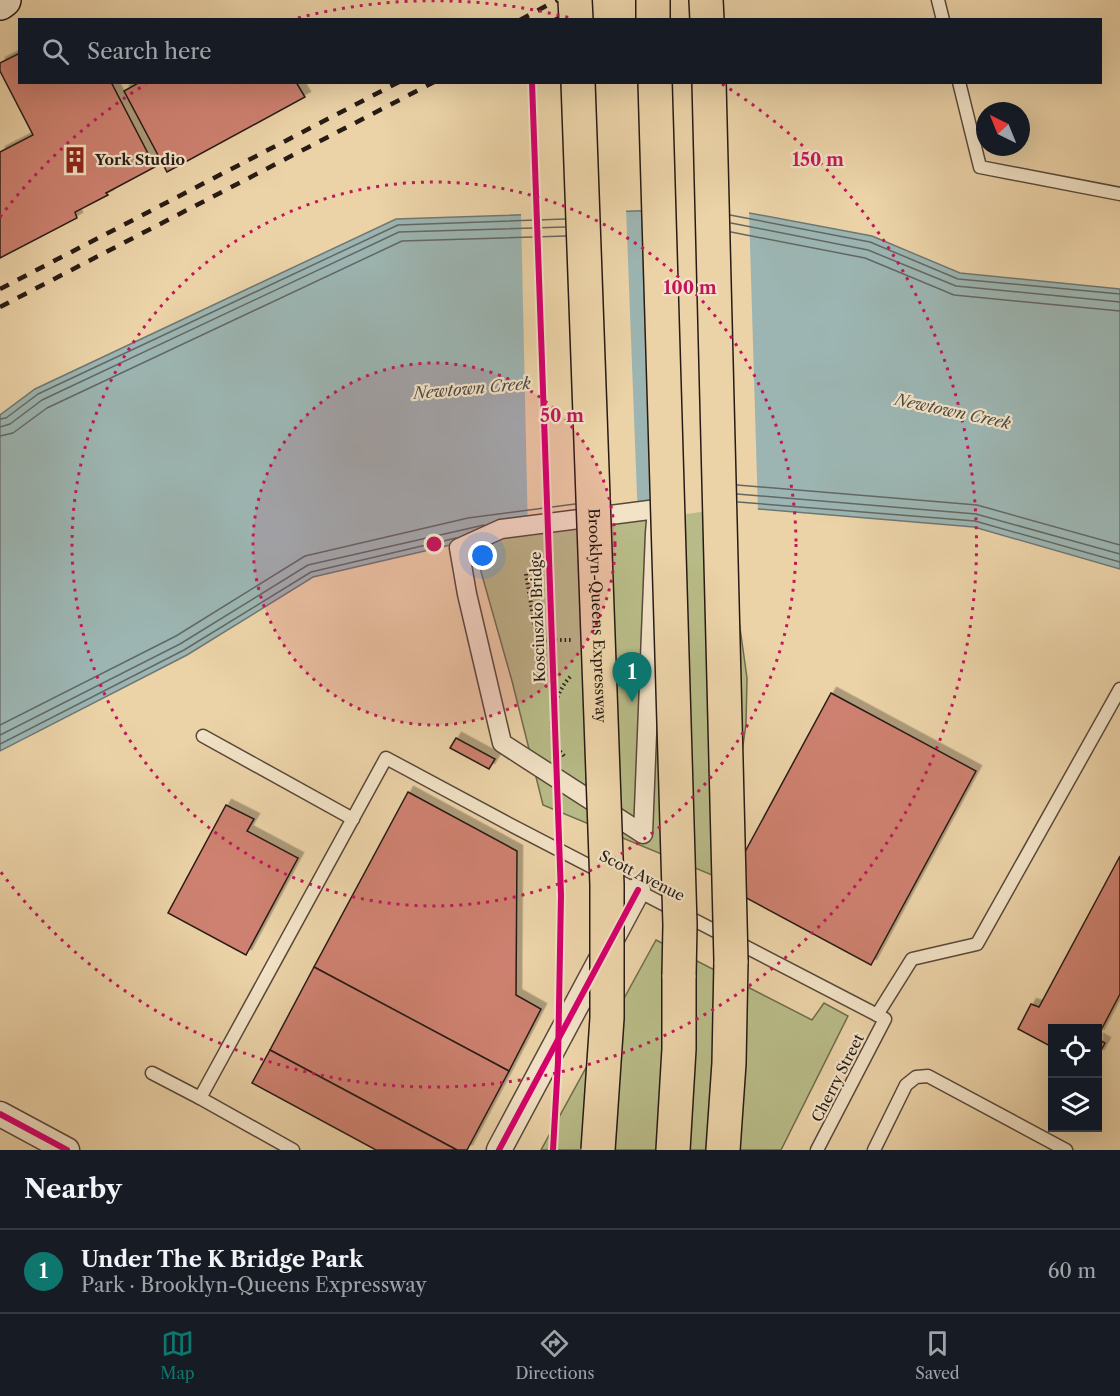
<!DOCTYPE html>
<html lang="en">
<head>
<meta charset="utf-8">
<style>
	:root { --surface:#171b24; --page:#20242c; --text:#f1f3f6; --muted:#9ea1a6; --line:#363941; --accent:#0f766e }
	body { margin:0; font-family:"Libre Caslon Text",serif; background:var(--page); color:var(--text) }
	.controls { position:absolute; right:18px; bottom:18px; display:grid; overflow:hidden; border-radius:0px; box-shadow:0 6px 24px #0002 }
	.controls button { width:54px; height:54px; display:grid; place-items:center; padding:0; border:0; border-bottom:2px solid var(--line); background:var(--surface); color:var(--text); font:30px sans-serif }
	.compass { position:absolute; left:976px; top:102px; width:54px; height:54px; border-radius:50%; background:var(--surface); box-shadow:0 6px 24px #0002; rotate:317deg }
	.you { position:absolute; left:483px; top:556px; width:21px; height:21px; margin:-15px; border:4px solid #fff; border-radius:50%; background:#1a73e8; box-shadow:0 0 0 9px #1a73e833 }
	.badge { display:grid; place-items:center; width:39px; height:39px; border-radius:50%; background:var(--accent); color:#fff; font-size:20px; font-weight:700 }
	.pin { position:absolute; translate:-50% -50px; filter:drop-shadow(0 2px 3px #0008) }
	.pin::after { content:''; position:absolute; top:32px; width:21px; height:18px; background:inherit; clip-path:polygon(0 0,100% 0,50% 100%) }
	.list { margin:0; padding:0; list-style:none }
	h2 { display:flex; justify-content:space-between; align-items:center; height:78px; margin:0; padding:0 24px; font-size:26px }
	h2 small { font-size:20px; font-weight:400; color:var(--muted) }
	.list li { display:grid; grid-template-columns:39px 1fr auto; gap:18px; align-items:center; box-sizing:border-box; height:84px; padding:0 24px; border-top:2px solid var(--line) }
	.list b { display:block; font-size:22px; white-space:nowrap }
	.list p { margin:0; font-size:20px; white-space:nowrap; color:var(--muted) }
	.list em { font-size:20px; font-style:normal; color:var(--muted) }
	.icon { flex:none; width:33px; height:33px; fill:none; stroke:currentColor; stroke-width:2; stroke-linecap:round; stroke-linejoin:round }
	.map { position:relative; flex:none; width:1120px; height:1150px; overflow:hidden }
	.search { position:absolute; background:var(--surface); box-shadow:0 6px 24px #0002; left:18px; right:18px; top:18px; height:66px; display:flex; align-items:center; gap:15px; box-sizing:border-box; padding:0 21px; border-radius:0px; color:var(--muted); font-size:22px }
	.sheet { height:162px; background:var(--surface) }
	nav { display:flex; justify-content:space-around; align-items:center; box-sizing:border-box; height:84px; border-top:2px solid var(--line); background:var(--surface); font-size:16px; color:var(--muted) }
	nav a { display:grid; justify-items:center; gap:3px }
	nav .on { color:var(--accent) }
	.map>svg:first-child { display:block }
</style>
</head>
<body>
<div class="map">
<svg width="1120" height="1150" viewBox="0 0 1120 1150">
	<defs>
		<filter id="shadow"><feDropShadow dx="5.5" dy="-5.5" stdDeviation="0" flood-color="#0004"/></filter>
	</defs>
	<rect width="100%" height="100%" fill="#ebd2a7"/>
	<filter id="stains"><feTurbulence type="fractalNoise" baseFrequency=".00333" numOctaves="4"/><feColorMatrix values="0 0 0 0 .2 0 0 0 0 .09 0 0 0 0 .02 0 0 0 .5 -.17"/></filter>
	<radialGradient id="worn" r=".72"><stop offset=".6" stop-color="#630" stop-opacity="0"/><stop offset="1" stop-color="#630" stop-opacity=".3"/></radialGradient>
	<!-- green -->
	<g fill="#b8bb87" stroke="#706b4e" stroke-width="1.5">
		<path d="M723,506L747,678L746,724L724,880L543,805L512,681L472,540Z"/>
		<path d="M656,940L812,1020L824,1003L848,1016L781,1150H541Z"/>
	</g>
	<!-- water -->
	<path fill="#9cb5b2" stroke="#6e7773" stroke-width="1.5" d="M723,208L872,236L960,273L1120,289V569L974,527L723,506L472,540L313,577L187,655L0,751V415L35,389L396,219Z"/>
	<!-- pier -->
	<g fill="#ebd2a7">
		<path d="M723,205L749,210L758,512L723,509L650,519L642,207Z"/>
		<path d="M626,208L638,521L528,536L521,212Z"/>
	</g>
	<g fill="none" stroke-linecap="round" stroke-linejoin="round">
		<!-- shore -->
		<g stroke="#626864" stroke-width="1.5">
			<path d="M730,215L870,242L958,279L1120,294"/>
			<path d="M731,223L868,250L956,286L1120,302"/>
			<path d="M731,232L865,258L954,295L1120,311"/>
			<path d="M0,419L6,418L38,394L398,225L565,219"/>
			<path d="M0,427L10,424L42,400L399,232L565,227"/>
			<path d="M0,436L13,433L47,408L402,241L566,236"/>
			<path d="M737,485L977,505L1120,545"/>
			<path d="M737,494L976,514L1120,554"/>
			<path d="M738,502L975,521L1120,562"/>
			<path d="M0,725L176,636L305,556L468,518L575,504"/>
			<path d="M0,735L180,644L308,565L484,525"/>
			<path d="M0,744L184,650L311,572L456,538"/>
		</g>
	</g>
	<!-- building -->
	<g fill="#ce8170" stroke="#281b15" stroke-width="1.5" filter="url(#shadow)">
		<path d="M20,53V82H111L155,167L106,193L108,195L75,212L77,218L0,258V152L33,135L0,71V63Z"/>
		<path d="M140,82H296L305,97L167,172L124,91Z"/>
		<path d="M831,693L976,771L871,965L726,887Z"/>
		<path d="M456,738L495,759L489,769L450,748Z"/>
		<path d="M408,792L517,851L516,995L541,1009L509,1071L314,967Z"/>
		<path d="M226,805L254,819L247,831L298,858L246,955L168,913Z"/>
		<path d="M1120,856V994L1098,1036V1028H1052V1047L1018,1029L1031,1004L1039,1007Z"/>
		<path d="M314,967L509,1071L467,1150H457L270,1050Z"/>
		<path d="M1098,1039L1105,1043L1098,1056Z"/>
		<path d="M270,1050L457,1150H376L252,1083Z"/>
	</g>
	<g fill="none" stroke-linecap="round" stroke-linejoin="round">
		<defs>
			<g id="service">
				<path d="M938,0L943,20"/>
				<path d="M959,82L980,167L1120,194"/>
				<path d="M203,736L353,819"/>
				<path d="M877,1015L912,959L977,944L1120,689"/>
				<path d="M152,1073L200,1098L386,758L509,824L885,1019L817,1150"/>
				<path d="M200,1098L293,1150"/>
				<path d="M874,1150L906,1085L916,1077L928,1076L1066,1150"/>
			</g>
			<path id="pedestrian" d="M657,509L655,533L643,834L502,743L467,594L459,548L501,529Z"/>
			<g id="minor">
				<path d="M0,1114L67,1150"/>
				<path d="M499,1150L638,890"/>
			</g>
			<path id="secondary" d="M0,3L4,0"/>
			<g id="motorway">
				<path d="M653,0V20"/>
				<path d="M706,0L707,20"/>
				<path d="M673,1150L679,1049V975"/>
				<path d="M723,1150L729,1063L731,961"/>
			</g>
		</defs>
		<!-- service casing -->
		<use href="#service" stroke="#59493a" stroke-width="15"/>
		<!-- pedestrian casing -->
		<use href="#pedestrian" stroke="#59493a" stroke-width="21"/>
		<!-- minor casing -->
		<use href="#minor" stroke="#59493a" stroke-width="27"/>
		<!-- secondary casing -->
		<use href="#secondary" stroke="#281b15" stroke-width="36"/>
		<!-- motorway casing -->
		<use href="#motorway" stroke="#281b15" stroke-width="36"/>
		<!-- path -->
		<g stroke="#281b15" stroke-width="4" stroke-dasharray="1.5 3" stroke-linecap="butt">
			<path d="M526,574L537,640H571"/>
			<path d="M564,756C561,752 556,748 555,744C547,722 555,692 571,676"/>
		</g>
		<!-- service -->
		<use href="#service" stroke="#f2e2c6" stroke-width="12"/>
		<!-- pedestrian -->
		<use href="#pedestrian" stroke="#f2e2c6" stroke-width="18"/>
		<!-- minor -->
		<use href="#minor" stroke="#f2e2c6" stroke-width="24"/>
		<!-- secondary -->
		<use href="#secondary" stroke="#f2e2c6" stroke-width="33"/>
		<!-- motorway -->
		<use href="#motorway" stroke="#ebd2a7" stroke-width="33"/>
		<!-- rail -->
		<g stroke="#281b15" stroke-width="4.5" stroke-dasharray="10 10" stroke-linecap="butt">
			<path d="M520,20L557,0"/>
			<path d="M555,20L592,0"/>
			<path d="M0,289L399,82"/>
			<path d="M0,307L434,82"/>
		</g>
		<defs>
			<g id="motorway-bridge">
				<path d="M575,0L576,20"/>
				<path id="s1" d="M578,82L607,885V1018L598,1150"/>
				<path d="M655,82L680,925L679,975"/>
				<path d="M709,82L731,961"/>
			</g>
		</defs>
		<!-- motorway-bridge casing -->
		<use href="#motorway-bridge" stroke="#281b15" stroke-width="36" stroke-linecap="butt"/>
		<!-- motorway-bridge -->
		<use href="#motorway-bridge" stroke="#ebd2a7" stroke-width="33"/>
		<defs>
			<g id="cycleway">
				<path d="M532,82L561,895L558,1062L553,1150"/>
				<path d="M0,1114L67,1150"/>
				<path d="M499,1150L638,890"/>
			</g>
		</defs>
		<!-- cycleway casing -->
		<use href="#cycleway" stroke="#f2e2c6" stroke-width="10"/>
		<!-- cycleway -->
		<use href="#cycleway" stroke="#d6006c" stroke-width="6"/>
	</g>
	<!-- distance rings -->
	<circle cx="434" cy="544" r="181" fill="#c2185b" fill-opacity=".12"/>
	<g fill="none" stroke="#c2185b" stroke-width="3" stroke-dasharray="3 6">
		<circle cx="434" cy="544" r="181"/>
		<circle cx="434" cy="544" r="362"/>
		<path d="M0 217A543 543 0 0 1 146 84M298 18A543 543 0 0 1 570 18M722 84A543 543 0 1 1 0 871"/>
	</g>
	<!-- icons -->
	<defs>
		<symbol id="building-bare" viewBox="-9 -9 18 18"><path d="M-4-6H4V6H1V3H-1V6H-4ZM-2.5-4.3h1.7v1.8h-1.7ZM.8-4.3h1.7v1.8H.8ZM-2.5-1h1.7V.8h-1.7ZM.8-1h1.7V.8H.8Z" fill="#8f2418" stroke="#f2e2c6" stroke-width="2.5" paint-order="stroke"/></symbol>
	</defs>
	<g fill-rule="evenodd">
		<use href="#building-bare" x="56" y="141" width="38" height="38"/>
	</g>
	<g text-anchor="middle" stroke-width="4.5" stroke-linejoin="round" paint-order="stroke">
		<!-- poi labels -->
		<g font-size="15" font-weight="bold" fill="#281b15" stroke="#f2e2c6" text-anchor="start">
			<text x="95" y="165">York Studio</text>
		</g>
		<!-- street labels -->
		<g font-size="15" fill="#281b15" stroke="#f2e2c6">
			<text dy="5" stroke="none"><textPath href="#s1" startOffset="534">Brooklyn-Queens Expressway</textPath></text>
			<text transform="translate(538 617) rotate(-92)" y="5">Kosciuszko Bridge</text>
			<text transform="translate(642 876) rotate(27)" y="5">Scott Avenue</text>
			<text transform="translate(838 1078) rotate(-63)" y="5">Cherry Street</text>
		</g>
		<!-- water labels -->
		<g font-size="16" font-style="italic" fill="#4b4944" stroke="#f2e2c6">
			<text transform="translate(472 388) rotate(-5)" y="6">Newtown Creek</text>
			<text transform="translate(953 411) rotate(12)" y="6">Newtown Creek</text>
		</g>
	</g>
	<circle cx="434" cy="544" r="9" fill="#c2185b" stroke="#f2e2c6" stroke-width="3"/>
	<g font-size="18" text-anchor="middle" font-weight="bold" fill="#c2185b" stroke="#f2e2c6" stroke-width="4.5" stroke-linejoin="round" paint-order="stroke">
		<text x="818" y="166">150 m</text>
		<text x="690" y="294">100 m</text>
		<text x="562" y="422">50 m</text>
	</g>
	<rect width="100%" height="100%" filter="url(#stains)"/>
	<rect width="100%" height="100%" fill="url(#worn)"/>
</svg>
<div class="controls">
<button><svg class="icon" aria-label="locate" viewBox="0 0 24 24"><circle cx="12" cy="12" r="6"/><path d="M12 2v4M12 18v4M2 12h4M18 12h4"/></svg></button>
<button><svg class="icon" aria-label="layers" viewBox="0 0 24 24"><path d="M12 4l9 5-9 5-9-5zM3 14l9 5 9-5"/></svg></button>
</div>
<svg class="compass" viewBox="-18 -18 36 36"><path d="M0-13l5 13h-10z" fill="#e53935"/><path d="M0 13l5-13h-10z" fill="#9ea1a6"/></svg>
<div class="you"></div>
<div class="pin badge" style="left:632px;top:702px">1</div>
<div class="search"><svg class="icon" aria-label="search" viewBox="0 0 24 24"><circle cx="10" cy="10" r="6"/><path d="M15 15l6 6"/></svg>Search here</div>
</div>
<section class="sheet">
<h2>Nearby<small></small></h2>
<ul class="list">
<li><span class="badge">1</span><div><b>Under The K Bridge Park</b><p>Park · Brooklyn-Queens Expressway</p></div><em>60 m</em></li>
</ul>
</section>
<nav>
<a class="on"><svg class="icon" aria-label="map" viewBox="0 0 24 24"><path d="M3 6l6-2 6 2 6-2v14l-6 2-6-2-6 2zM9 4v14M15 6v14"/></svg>Map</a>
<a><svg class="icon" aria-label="directions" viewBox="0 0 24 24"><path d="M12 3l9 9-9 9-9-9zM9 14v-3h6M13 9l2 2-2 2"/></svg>Directions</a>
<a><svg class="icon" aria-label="saved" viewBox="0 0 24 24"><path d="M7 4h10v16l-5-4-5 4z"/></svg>Saved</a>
</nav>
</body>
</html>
